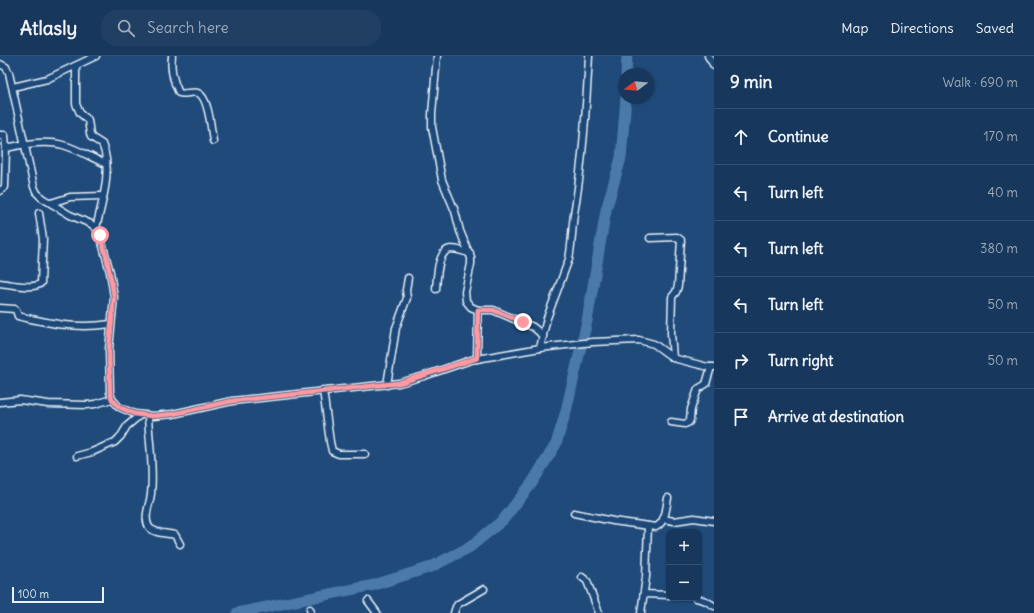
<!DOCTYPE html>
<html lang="en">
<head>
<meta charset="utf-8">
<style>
	:root { --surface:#17385c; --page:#203f62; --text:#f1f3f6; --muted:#9eacbb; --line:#365272 }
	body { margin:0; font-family:Delius,sans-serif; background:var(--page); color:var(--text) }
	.controls { position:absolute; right:12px; bottom:12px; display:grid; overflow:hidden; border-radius:8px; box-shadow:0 1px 3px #0004 }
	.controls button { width:36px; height:36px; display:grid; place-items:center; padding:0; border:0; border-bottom:1px solid var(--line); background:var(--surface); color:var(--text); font:20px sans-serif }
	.compass { position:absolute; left:618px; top:12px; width:36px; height:36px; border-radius:50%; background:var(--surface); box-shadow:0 1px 3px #0004; rotate:254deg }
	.scale { position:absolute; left:12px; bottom:10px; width:92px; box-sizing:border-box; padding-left:4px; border:2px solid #e8f1f8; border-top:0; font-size:11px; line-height:14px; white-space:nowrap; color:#e8f1f8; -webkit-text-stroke:3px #1f4a7a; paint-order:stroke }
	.stop { position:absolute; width:12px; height:12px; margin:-9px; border:3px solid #ff9aa2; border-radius:50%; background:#fff }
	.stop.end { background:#ff9aa2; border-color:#fff; box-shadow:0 1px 4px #0008 }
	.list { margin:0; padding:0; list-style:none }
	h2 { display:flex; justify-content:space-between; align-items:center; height:52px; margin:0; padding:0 16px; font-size:17px }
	h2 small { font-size:13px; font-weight:400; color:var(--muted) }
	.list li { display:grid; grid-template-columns:26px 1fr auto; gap:12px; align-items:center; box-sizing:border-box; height:56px; padding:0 16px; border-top:1px solid var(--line) }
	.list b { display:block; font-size:15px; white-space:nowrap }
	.list em { font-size:13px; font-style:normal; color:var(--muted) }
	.icon { flex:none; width:22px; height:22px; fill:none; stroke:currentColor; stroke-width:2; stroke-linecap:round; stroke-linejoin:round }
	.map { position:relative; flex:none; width:714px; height:557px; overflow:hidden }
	header { display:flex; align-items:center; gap:24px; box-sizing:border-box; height:56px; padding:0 20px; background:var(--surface); border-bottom:1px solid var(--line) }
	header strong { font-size:19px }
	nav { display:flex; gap:22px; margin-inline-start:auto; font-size:14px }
	.search { width:280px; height:36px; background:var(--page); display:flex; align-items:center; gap:10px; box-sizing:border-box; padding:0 14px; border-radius:16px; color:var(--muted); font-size:15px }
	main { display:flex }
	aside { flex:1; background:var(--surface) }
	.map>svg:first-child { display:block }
</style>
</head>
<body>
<header>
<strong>Atlasly</strong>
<div class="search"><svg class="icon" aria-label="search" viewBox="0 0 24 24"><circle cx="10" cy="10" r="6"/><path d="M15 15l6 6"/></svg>Search here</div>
<nav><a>Map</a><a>Directions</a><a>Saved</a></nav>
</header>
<main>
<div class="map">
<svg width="714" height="557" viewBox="0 0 714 557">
	<rect width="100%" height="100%" fill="#1f4a7a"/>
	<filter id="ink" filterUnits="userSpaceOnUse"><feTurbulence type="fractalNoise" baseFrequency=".025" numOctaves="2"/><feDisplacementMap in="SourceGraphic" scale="8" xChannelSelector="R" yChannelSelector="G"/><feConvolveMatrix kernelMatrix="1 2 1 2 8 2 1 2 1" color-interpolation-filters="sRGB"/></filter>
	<g filter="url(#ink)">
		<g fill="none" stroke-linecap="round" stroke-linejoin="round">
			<!-- river -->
			<g stroke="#4c7aa8" stroke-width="11">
				<path d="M626,18L627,0"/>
				<path d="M237,557L374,529L431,511L470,491L503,464L532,427L556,388L566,355L587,265L606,154L621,102L626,42"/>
			</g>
			<defs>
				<g id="street">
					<path d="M172,0C170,13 173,25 179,37C185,39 192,35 198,37C209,41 211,74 213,85"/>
					<path d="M437,0L432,58V71L442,124L455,155L460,175L471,202V208L465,236L466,245L471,251L478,254H493L533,271L539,276L543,281"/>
					<path d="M708,0L714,10"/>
					<path d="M0,8L6,11L9,17L34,131L37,137L42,142L70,159L91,168L96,172L100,179L110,216L114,241L109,293L110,336L112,343L119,351L135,358L153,360L173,358L232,345L399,327L424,320L471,304L540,292L593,286L639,284L654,288L673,302L708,311H714"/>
					<path d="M76,10V48L80,57L88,64L90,78L91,81L102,88C113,112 102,147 96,172"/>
					<path d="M13,31L47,23L96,0"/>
					<path d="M0,79H5L6,92"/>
					<path d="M0,135L5,131L6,92C23,88 46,84 63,89C78,93 92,102 106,108"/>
					<path d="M51,147L70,141L103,140"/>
					<path d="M650,182L677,181L681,184L678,230L676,236L672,241L671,277L673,302"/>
					<path d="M0,227C10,228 34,234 41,227L43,183L39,157"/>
					<path d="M436,233C437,223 437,194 451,193C458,193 464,196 470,197"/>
					<path d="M0,252L15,253L16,254L18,260C52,268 76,273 111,268"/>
					<path d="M540,292L547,262L569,203C572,188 572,173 574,158C583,106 586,53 589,0"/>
					<path d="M477,303L478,254"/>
					<path d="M387,329L396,272L407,242L406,234L408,222"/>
					<path d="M323,334L330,386L332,395L339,398H365"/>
					<path d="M0,346L20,344L48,348L87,349L95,348L112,343"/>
					<path d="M148,360C149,385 154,412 151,438C150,448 143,461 149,471C154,478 168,477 175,479L180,488"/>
					<path d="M671,366L685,368L689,366L690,364L691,353L698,333L706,328L711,311"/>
					<path d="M77,400L92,396L115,386L121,380L127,370L140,359"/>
					<path d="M574,457L613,465L656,471C666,466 666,452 668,442"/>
					<path d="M663,463L674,465L694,462L714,465"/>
					<path d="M582,521L587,525L599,557"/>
					<path d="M644,538L669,539"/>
					<path d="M696,542L706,545L714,550"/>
					<path d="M368,545L377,557"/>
					<path d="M310,553L311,557"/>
					<path d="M454,557L456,551L458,548L484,533"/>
					<path d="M641,557L646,521L648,470"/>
				</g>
			</defs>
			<!-- street casing -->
			<use href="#street" stroke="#e8f1f8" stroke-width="9"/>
			<!-- street -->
			<use href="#street" stroke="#1f4a7a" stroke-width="6"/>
		</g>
	</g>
	<g fill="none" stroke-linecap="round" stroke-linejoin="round" filter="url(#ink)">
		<!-- route -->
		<path stroke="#ff9aa2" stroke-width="5" d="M100,179L107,203L114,240L109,293L110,336L112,343L119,351L135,358L153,360L173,358L232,345L399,327L477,302L478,254H493L523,266"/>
	</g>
</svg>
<div class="controls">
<button>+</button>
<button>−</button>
</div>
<svg class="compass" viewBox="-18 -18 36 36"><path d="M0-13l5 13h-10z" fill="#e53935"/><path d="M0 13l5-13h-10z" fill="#9eacbb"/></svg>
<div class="scale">100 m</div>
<div class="stop" style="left:100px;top:179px"></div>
<div class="stop end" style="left:523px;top:266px"></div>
</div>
<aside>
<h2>9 min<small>Walk · 690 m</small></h2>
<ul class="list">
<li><svg class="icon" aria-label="ahead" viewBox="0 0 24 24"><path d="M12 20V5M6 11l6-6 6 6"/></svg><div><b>Continue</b></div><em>170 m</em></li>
<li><svg class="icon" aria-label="left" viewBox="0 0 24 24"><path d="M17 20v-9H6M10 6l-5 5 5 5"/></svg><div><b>Turn left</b></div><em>40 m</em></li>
<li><svg class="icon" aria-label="left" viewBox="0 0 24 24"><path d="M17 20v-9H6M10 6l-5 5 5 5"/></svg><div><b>Turn left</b></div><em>380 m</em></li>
<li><svg class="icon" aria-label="left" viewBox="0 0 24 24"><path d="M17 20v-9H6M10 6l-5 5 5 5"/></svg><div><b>Turn left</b></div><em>50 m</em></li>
<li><svg class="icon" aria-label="right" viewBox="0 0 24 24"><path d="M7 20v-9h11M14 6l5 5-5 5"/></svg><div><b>Turn right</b></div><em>50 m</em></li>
<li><svg class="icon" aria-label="arrive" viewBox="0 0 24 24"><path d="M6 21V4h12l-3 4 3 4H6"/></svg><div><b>Arrive at destination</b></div></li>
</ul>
</aside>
</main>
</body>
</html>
